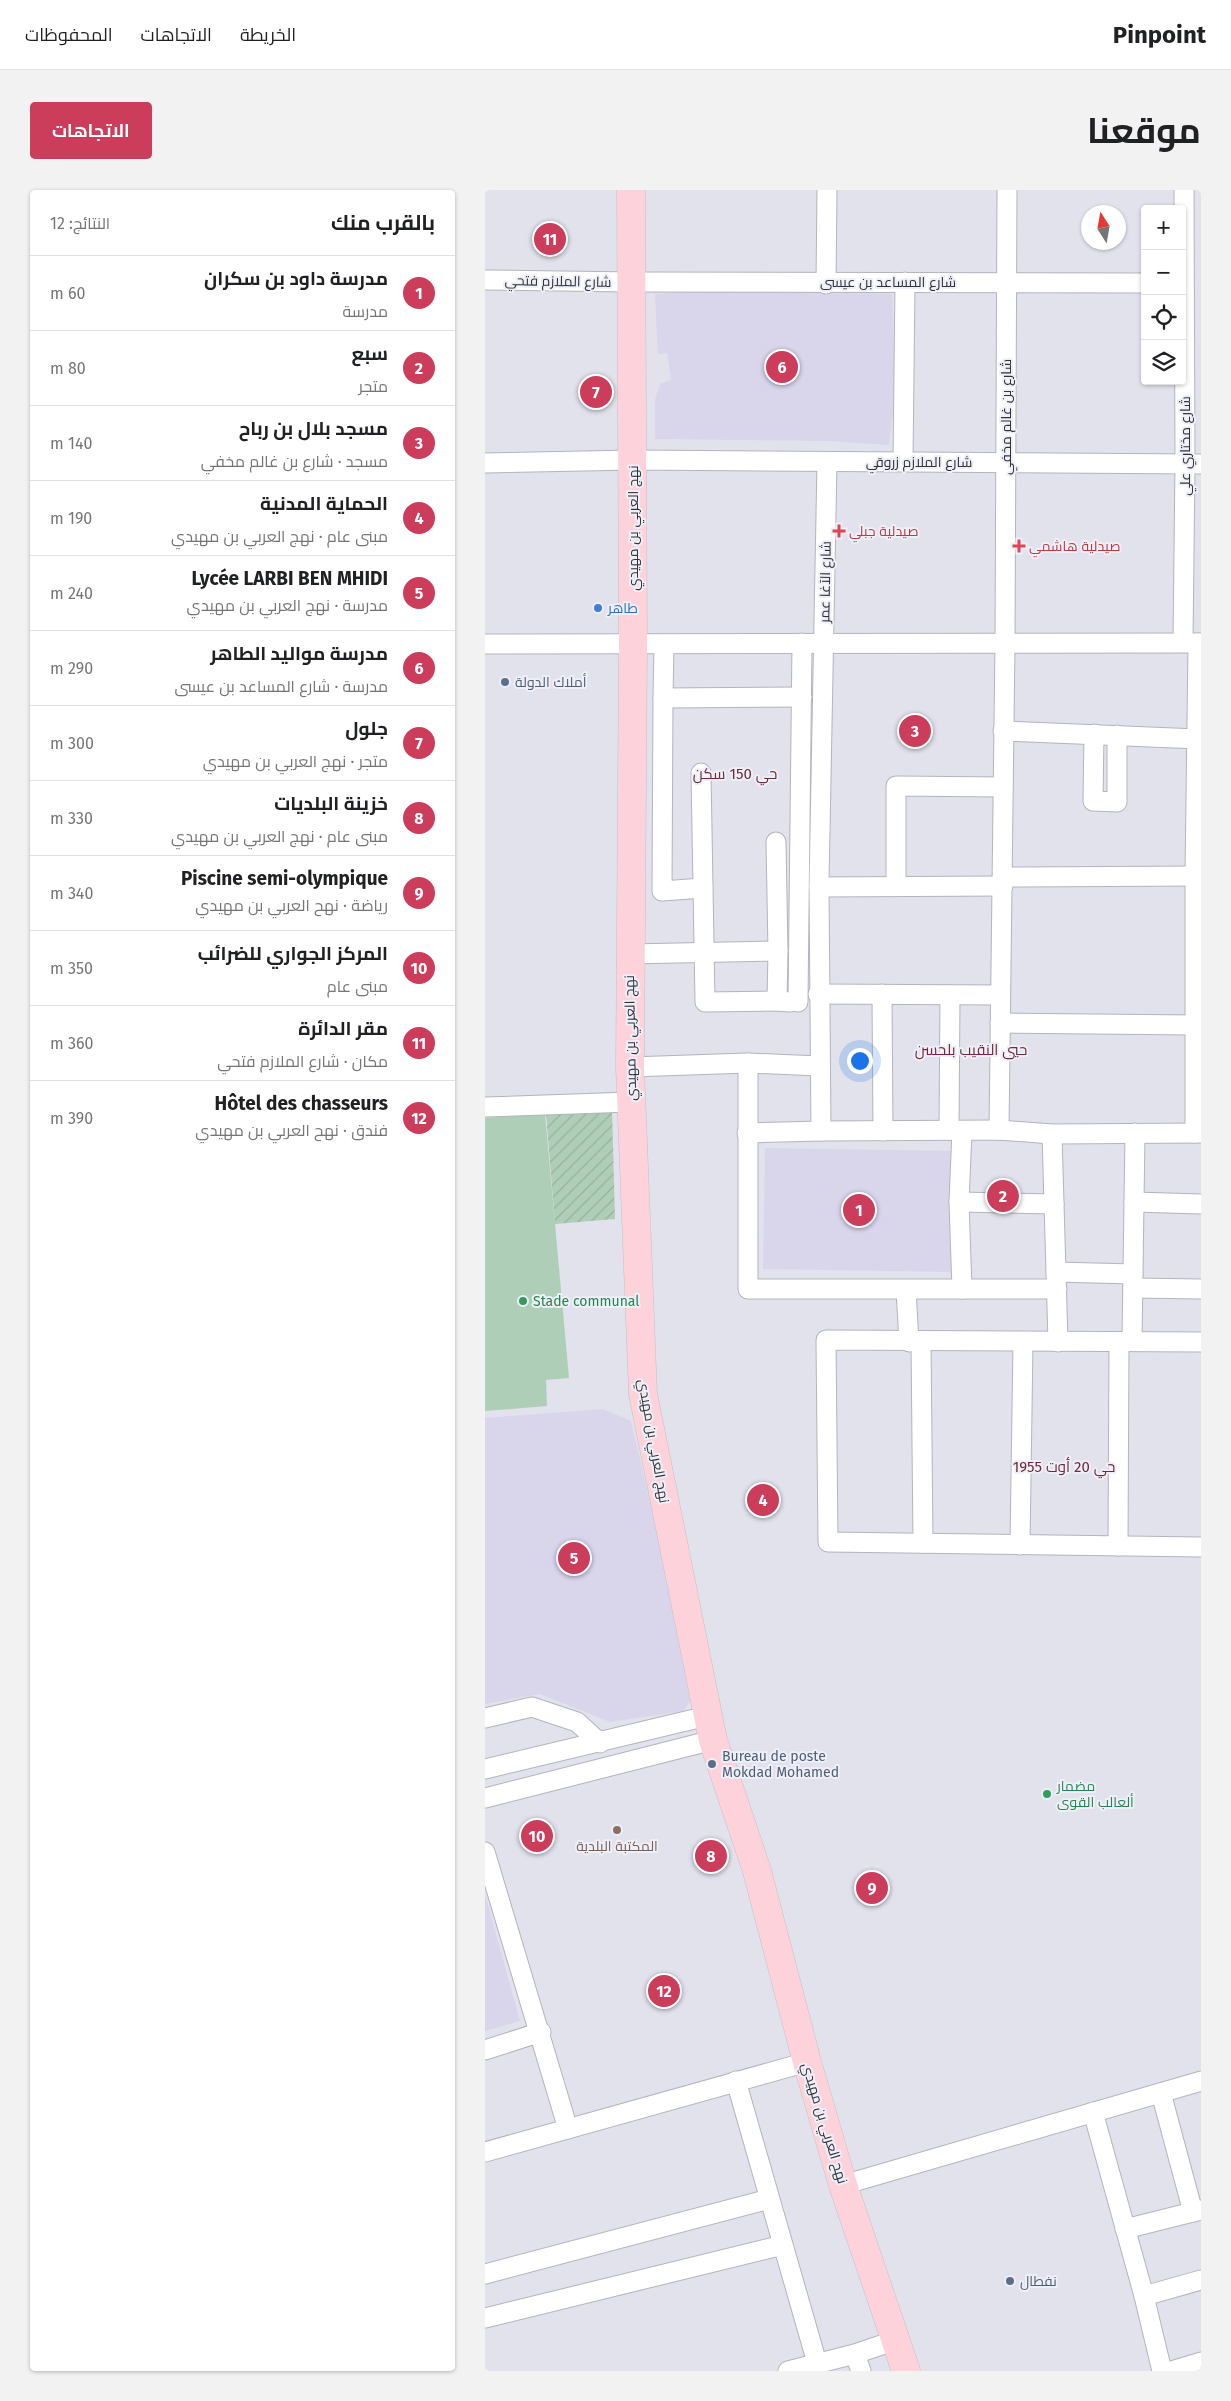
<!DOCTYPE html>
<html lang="ar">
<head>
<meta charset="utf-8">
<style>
	:root { --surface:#fff; --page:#f2f2f2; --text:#202124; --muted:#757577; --line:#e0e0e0; --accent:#cc3c5b }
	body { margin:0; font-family:"Fira Sans",Cairo,sans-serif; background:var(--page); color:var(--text); direction:rtl }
	.controls { position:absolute; right:15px; top:15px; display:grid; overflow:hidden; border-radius:5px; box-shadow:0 1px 4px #0004 }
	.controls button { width:45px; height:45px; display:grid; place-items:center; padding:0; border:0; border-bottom:1px solid var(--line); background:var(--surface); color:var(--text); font:25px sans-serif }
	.compass { position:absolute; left:596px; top:15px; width:45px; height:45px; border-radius:50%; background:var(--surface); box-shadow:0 1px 4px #0004; rotate:349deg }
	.you { position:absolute; left:374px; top:870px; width:18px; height:18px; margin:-12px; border:4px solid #fff; border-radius:50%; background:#1a73e8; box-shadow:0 0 0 8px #1a73e833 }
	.badge { display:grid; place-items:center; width:32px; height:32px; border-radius:50%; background:var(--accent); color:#fff; font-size:16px; font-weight:700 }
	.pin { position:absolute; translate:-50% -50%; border:2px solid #fff; box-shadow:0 1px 5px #0006 }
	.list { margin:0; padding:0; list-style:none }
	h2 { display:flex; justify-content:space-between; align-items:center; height:65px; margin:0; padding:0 20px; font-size:21px }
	h2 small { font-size:16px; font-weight:400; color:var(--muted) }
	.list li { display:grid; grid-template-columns:32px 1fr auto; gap:15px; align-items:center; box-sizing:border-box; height:75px; padding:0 20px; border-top:1px solid var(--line) }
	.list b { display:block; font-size:19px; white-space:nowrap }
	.list p { margin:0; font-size:16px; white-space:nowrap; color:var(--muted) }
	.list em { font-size:16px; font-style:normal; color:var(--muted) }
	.icon { flex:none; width:28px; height:28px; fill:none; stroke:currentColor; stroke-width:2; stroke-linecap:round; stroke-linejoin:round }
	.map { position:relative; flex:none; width:716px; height:2181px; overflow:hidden; direction:ltr; border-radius:5px }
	header { display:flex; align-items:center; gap:30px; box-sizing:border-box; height:70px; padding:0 25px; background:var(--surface); border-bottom:1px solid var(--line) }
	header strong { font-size:24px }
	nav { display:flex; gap:28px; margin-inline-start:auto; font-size:18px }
	.intro { display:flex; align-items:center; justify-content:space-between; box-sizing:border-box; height:120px; padding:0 30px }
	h1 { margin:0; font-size:35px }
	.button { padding:12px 22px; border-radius:5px; background:var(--accent); color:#fff; font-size:18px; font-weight:700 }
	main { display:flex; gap:30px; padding:0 30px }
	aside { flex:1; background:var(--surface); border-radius:5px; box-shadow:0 1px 4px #0004 }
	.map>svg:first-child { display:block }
</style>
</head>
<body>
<header>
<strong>Pinpoint</strong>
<nav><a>الخريطة</a><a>الاتجاهات</a><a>المحفوظات</a></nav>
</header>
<div class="intro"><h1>موقعنا</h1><a class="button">الاتجاهات</a></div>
<main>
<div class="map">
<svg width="716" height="2181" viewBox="0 0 716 2181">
	<defs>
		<pattern id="garden-furrows" width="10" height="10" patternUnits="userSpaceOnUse" patternTransform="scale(1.25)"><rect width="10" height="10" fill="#afceb7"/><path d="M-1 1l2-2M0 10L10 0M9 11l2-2" fill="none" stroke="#97b19e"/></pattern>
	</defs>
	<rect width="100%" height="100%" fill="#e1e2eb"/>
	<!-- education -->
	<g fill="#d9d6ec">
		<path d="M221,101L407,104L411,196L404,255L342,251L170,249V210L175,194L186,190L182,163L173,164L170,104Z"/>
		<path d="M280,958L470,961L468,1082L278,1079Z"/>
		<path d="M118,1219L146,1231L210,1505L198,1521L125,1532L55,1504L0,1514V1228Z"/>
		<path d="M0,1704L35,1831L0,1841Z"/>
	</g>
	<!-- grass -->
	<path fill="#afceb7" d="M60,924L84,1188L61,1190L62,1216L0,1221V928Z"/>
	<!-- garden -->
	<path fill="url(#garden-furrows)" d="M127,920L130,1029L70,1034L61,924Z"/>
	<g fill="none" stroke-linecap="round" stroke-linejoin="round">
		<defs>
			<g id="minor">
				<path d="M0,90L147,92L660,93"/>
				<path d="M341,94L342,0"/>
				<path d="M342,272L334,694L336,941L514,940L567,944L716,943"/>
				<path d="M418,272L420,92"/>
				<path d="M0,273L148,270L716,274"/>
				<path d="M698,452L700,274L699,0"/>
				<path d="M0,454L716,453"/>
				<path d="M179,454L178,508L317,507"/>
				<path d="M178,508L177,701L218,698"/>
				<path d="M518,541L713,549"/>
				<path d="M609,544L608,611L632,612V545"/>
				<path d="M216,583L220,812L292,811"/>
				<path d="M291,652L293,761"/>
				<path d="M518,687L716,686"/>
				<path d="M411,696V596L517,597"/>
				<path d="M334,697L518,696"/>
				<path d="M144,764L293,761L292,811L305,812"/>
				<path d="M333,804L515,805"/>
				<path d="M397,804L398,941"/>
				<path d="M313,812L317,453"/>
				<path d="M515,833L709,835"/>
				<path d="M263,873V1099H572"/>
				<path d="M145,877L263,873L334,876"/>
				<path d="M0,917L146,912"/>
				<path d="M464,940L465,805"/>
				<path d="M514,940L520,453L522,0"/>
				<path d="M262,943L336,941"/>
				<path d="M710,943V686L713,453"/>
				<path d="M567,944L573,1152"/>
				<path d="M474,1012L569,1014"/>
				<path d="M649,1012L716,1014"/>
				<path d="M571,1082L648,1084"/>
				<path d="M648,1098L716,1099"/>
				<path d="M477,1099L474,1012L477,941"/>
				<path d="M421,1100L424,1152"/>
				<path d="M436,1151L438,1353"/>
				<path d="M647,1151L650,943"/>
				<path d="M716,1152L341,1150L343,1352L716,1357"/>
				<path d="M535,1355L538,1152"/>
				<path d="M633,1356L634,1152"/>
				<path d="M0,1528L47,1517L92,1532L115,1553"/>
				<path d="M0,1579L222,1526"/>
				<path d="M0,1608L228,1550"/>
				<path d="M0,1662L83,1939"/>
				<path d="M0,1860L56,1842"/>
				<path d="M251,1891L332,2173"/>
				<path d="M676,1903L708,2022"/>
				<path d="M608,1922L659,2106L677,2181"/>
				<path d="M0,1962L322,1872"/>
				<path d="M358,1995L716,1891"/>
				<path d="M640,2039L716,2020"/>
				<path d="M0,2084L284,2009"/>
				<path d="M659,2106L716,2090"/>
				<path d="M0,2128L298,2055"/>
				<path d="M370,2164L376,2181"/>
				<path d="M303,2181L370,2164L411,2150"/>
				<path d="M686,2181L716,2172"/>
			</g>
			<path id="primary" d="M146,0L148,455L145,877L158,1204L228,1550L272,1681L322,1872L358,1995L421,2181"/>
		</defs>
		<!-- minor casing -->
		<use href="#minor" stroke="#b3b4bd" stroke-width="21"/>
		<!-- primary casing -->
		<use href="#primary" stroke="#c2c2c3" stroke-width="29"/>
		<!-- minor -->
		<use href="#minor" stroke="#fff" stroke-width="19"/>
		<!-- primary -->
		<use href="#primary" stroke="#fed2da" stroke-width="28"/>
	</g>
	<!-- markers -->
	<g fill="#e0444e" stroke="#eeeff8" stroke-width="2">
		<path d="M351.5 333.5h5v5h5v5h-5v5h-5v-5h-5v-5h5z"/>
		<path d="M531.5 348.5h5v5h5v5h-5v5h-5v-5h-5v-5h5z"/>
	</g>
	<circle fill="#3f7fe0" stroke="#eeeff8" stroke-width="2" cx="113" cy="418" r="5"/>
	<g fill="#5c6f8a" stroke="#eeeff8" stroke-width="2">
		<circle cx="20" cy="492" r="5"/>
		<circle cx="227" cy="1574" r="5"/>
		<circle cx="525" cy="2091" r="5"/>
	</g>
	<g fill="#2e9e5b" stroke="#eeeff8" stroke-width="2">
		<circle cx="38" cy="1111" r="5"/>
		<circle cx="562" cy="1604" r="5"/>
	</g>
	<circle fill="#8d6e63" stroke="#eeeff8" stroke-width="2" cx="132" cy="1640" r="5"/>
	<g text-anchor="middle" stroke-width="4" stroke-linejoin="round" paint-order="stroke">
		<!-- street labels -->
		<g font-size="14" fill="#333336" stroke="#eeeff8">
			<text transform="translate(73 91) rotate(1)" y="5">شارع الملازم فتحي</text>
			<text x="403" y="97">شارع المساعد بن عيسى</text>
			<text transform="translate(521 227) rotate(-90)" y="5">شارع بن غالم مخفي</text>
			<text transform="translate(700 256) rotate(-90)" y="5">شارع مختاري علي</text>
			<text x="434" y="277">شارع الملازم زروقي</text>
			<text transform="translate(148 338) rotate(-90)" y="5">نهج العربي بن مهيدي</text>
			<text transform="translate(340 392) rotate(-89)" y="5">شارع الآغا عمر</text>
			<text transform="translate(145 848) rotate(-91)" y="5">نهج العربي بن مهيدي</text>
			<text transform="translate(169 1251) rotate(80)" y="5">نهج العربي بن مهيدي</text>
			<text transform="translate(340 1933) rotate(73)" y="5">نهح العربي بن مهيدي</text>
		</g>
		<!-- health labels -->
		<g font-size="14" fill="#be3a42" stroke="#eeeff8" text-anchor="start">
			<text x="364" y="346">صيدلية جبلي</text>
			<text x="544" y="361">صيدلية هاشمي</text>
		</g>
		<!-- shop labels -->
		<g font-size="14" fill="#366cbe" stroke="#eeeff8" text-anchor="start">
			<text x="123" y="423">طاهر</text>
		</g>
		<!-- service labels -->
		<g font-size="14" fill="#4e5e75" stroke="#eeeff8" text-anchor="start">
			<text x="30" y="497">أملاك الدولة</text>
			<text x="237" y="1571">Bureau de poste<tspan x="237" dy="16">Mokdad Mohamed</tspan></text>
			<text x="535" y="2096">نفطال</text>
		</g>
		<!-- leisure labels -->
		<g font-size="14" fill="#27864d" stroke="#eeeff8" text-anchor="start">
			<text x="48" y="1116">Stade communal</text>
			<text x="572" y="1601">مضمار<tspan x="572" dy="16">ألعالب القوى</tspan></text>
		</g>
		<!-- education labels -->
		<g font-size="14" fill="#785e54" stroke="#eeeff8">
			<text x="132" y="1661">المكتبة البلدية</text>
		</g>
		<!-- neighbourhood labels -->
		<g font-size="15" fill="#712b37" stroke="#eeeff8">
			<text x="250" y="589">حي 150 سكن</text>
			<text x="486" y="865">حيي النقيب بلحسن</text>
			<text x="579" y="1282">حي 20 أوت 1955</text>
		</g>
	</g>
</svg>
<div class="controls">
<button>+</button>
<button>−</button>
<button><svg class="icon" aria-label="locate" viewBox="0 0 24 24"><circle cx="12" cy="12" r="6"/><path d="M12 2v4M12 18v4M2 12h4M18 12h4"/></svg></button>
<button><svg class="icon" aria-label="layers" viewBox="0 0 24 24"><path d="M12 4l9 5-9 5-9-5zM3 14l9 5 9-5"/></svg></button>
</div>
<svg class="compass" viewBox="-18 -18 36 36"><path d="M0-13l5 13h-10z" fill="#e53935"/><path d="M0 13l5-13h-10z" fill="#757577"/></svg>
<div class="you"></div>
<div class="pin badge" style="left:374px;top:1020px">1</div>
<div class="pin badge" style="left:518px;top:1006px">2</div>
<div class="pin badge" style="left:430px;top:541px">3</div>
<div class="pin badge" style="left:278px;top:1310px">4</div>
<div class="pin badge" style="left:89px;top:1368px">5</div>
<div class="pin badge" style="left:297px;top:177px">6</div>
<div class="pin badge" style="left:111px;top:202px">7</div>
<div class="pin badge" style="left:226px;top:1666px">8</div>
<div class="pin badge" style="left:387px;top:1698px">9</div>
<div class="pin badge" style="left:52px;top:1646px">10</div>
<div class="pin badge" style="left:65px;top:49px">11</div>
<div class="pin badge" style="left:179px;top:1801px">12</div>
</div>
<aside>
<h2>بالقرب منك<small>النتائج: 12</small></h2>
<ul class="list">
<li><span class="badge">1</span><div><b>مدرسة داود بن سكران</b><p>مدرسة</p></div><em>60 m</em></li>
<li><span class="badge">2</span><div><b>سبع</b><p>متجر</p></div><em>80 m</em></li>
<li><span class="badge">3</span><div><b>مسجد بلال بن رباح</b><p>مسجد · شارع بن غالم مخفي</p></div><em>140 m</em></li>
<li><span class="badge">4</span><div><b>الحماية المدنية</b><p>مبنى عام · نهج العربي بن مهيدي</p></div><em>190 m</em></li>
<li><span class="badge">5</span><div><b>Lycée LARBI BEN MHIDI</b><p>مدرسة · نهج العربي بن مهيدي</p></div><em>240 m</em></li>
<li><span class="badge">6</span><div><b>مدرسة مواليد الطاهر</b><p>مدرسة · شارع المساعد بن عيسى</p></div><em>290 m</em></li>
<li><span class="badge">7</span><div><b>جلول</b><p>متجر · نهج العربي بن مهيدي</p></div><em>300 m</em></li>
<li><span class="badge">8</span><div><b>خزينة البلديات</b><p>مبنى عام · نهج العربي بن مهيدي</p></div><em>330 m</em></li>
<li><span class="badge">9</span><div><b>Piscine semi-olympique</b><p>رياضة · نهح العربي بن مهيدي</p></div><em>340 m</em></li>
<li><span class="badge">10</span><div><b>المركز الجواري للضرائب</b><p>مبنى عام</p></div><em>350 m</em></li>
<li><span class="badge">11</span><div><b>مقر الدائرة</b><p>مكان · شارع الملازم فتحي</p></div><em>360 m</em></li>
<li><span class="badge">12</span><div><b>Hôtel des chasseurs</b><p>فندق · نهح العربي بن مهيدي</p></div><em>390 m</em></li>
</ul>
</aside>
</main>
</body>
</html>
